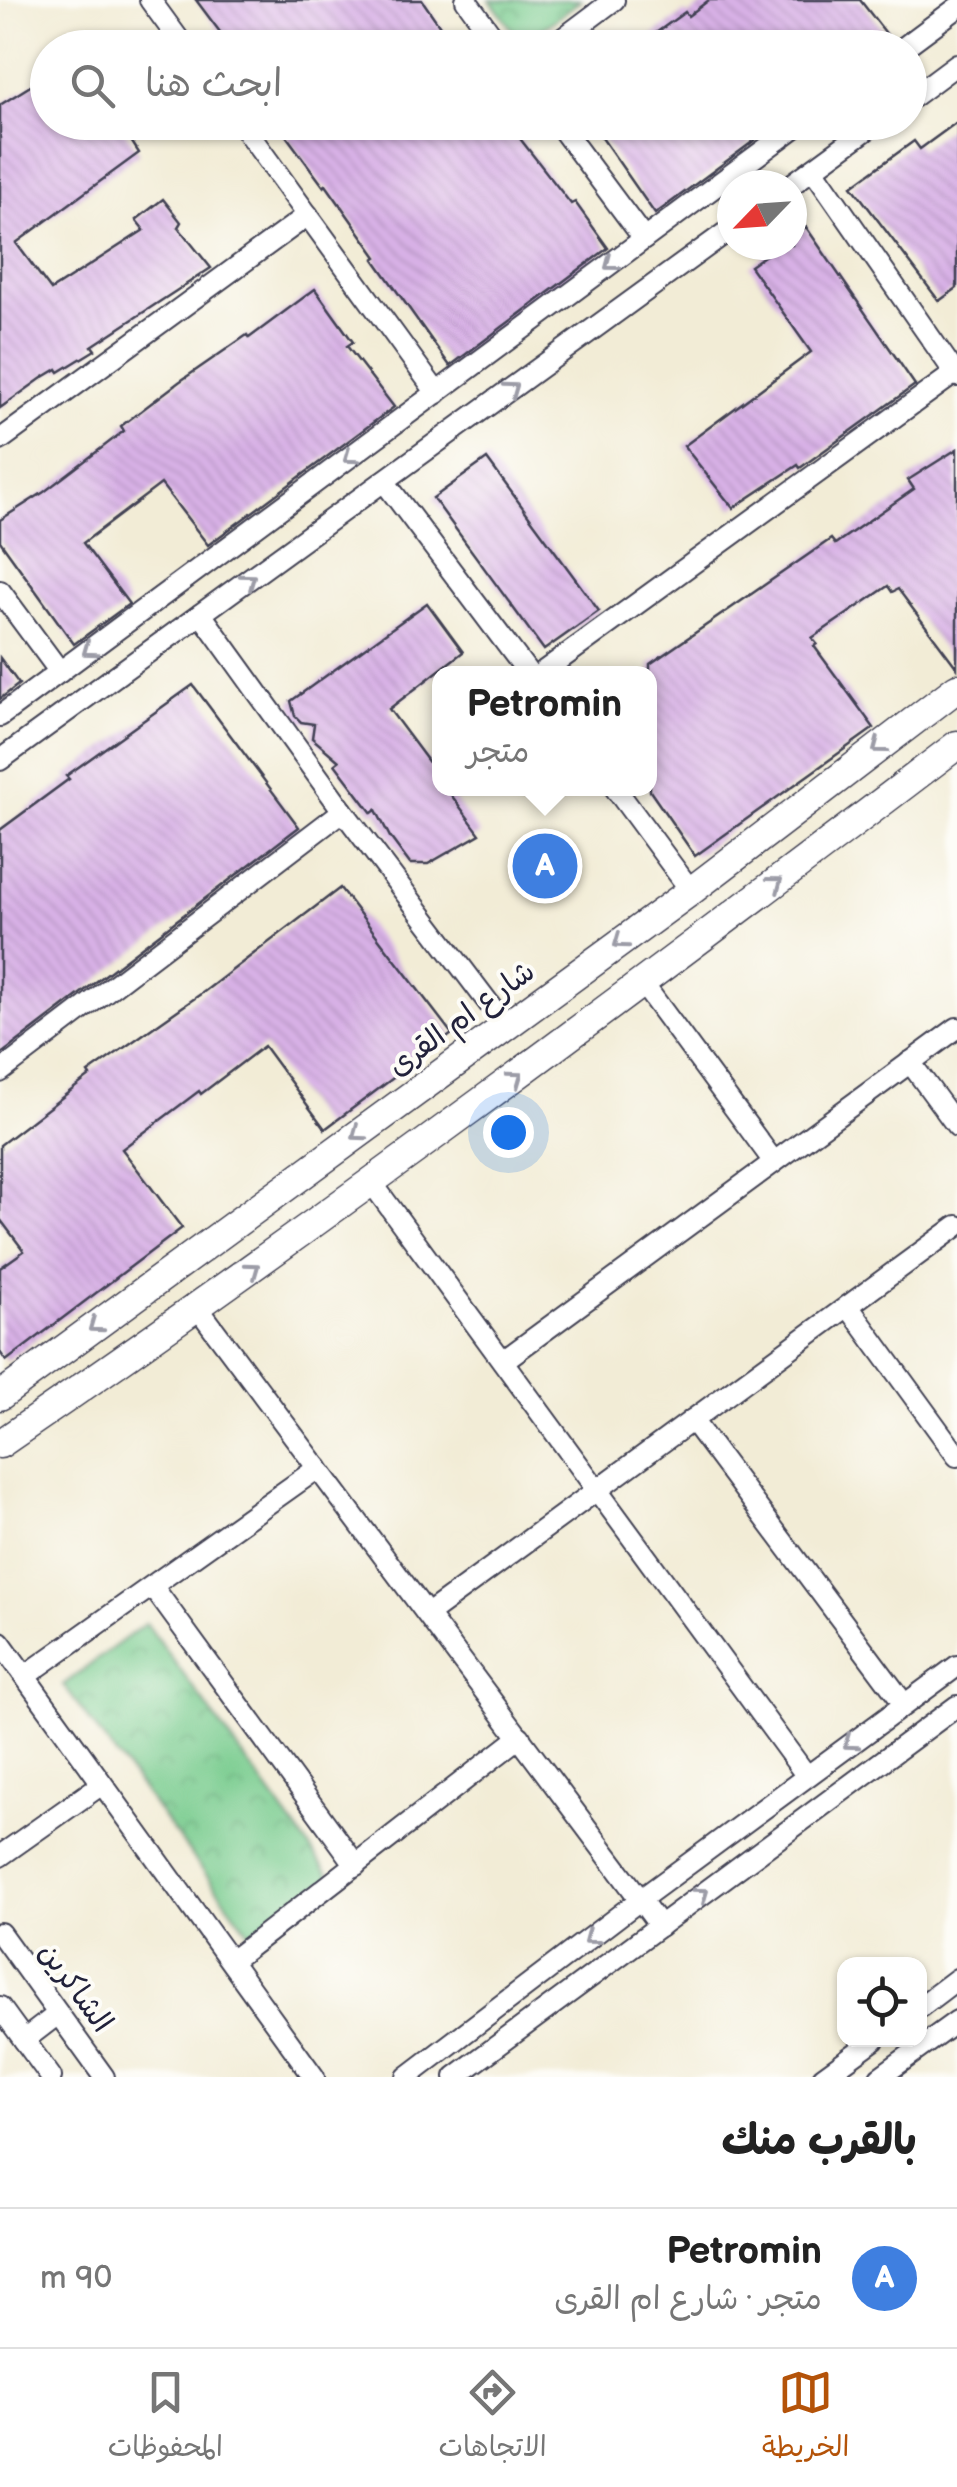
<!DOCTYPE html>
<html lang="ar">
<head>
<meta charset="utf-8">
<style>
	:root { --surface:#fff; --page:#f2f2f2; --text:#222; --muted:#767676; --line:#e0e0e0; --accent:#b45309 }
	body { margin:0; font-family:"Balsamiq Sans","Playpen Sans Arabic",sans-serif; background:var(--page); color:var(--text); direction:rtl }
	.controls { position:absolute; right:30px; bottom:30px; display:grid; overflow:hidden; border-radius:20px; box-shadow:0 2px 8px #0004 }
	.controls button { width:90px; height:90px; display:grid; place-items:center; padding:0; border:0; border-bottom:2px solid var(--line); background:var(--surface); color:var(--text); font:50px sans-serif }
	.compass { position:absolute; left:717px; top:170px; width:90px; height:90px; border-radius:50%; background:var(--surface); box-shadow:0 2px 8px #0004; rotate:245deg }
	.you { position:absolute; left:508px; top:1132px; width:35px; height:35px; margin:-25px; border:8px solid #fff; border-radius:50%; background:#1a73e8; box-shadow:0 0 0 15px #1a73e833 }
	.badge { display:grid; place-items:center; width:65px; height:65px; border-radius:50%; background:var(--accent); color:#fff; font-size:32px; font-weight:700 }
	.pin { position:absolute; translate:-50% -50%; border:5px solid #fff; box-shadow:0 2px 10px #0006 }
	.popup { position:absolute; left:432px; top:666px; width:225px; height:130px; box-sizing:border-box; display:grid; place-content:center; border-radius:20px; background:var(--surface); filter:drop-shadow(0 2px 8px #0005); font-size:32px; white-space:nowrap; color:var(--muted) }
	.popup b { font-size:38px; color:var(--text) }
	.popup::after { content:''; position:absolute; left:50%; top:100%; margin-left:-20px; border:20px solid transparent; border-top-color:var(--surface) }
	.list { margin:0; padding:0; list-style:none }
	h2 { display:flex; justify-content:space-between; align-items:center; height:130px; margin:0; padding:0 40px; font-size:42px }
	h2 small { font-size:32px; font-weight:400; color:var(--muted) }
	.list li { display:grid; grid-template-columns:65px 1fr auto; gap:30px; align-items:center; box-sizing:border-box; height:140px; padding:0 40px; border-top:2px solid var(--line) }
	.list b { display:block; font-size:38px; white-space:nowrap }
	.list p { margin:0; font-size:32px; white-space:nowrap; color:var(--muted) }
	.list em { font-size:32px; font-style:normal; color:var(--muted) }
	.icon { flex:none; width:55px; height:55px; fill:none; stroke:currentColor; stroke-width:2; stroke-linecap:round; stroke-linejoin:round }
	.map { position:relative; flex:none; width:957px; height:2077px; overflow:hidden; direction:ltr }
	.search { position:absolute; background:var(--surface); box-shadow:0 2px 8px #0004; left:30px; right:30px; top:30px; height:110px; display:flex; align-items:center; gap:25px; box-sizing:border-box; padding:0 35px; border-radius:55px; color:var(--muted); font-size:38px }
	.sheet { height:270px; background:var(--surface) }
	nav { display:flex; justify-content:space-around; align-items:center; box-sizing:border-box; height:140px; border-top:2px solid var(--line); background:var(--surface); font-size:28px; color:var(--muted) }
	nav a { display:grid; justify-items:center; gap:5px }
	nav .on { color:var(--accent) }
	.map>svg:first-child { display:block }
</style>
</head>
<body>
<div class="map">
<svg width="957" height="2077" viewBox="0 0 957 2077">
	<defs>
		<pattern id="park-crowns" width="20" height="18" patternUnits="userSpaceOnUse" patternTransform="scale(2.5)"><rect width="20" height="18" fill="#79cc8f"/><path d="M2 6a3 3 0 1 1 6 0M12 15a3 3 0 1 1 6 0" fill="none" stroke="#68af7c"/></pattern>
		<pattern id="building-back-hatch" width="6" height="6" patternUnits="userSpaceOnUse" patternTransform="scale(2.5)"><rect width="6" height="6" fill="#d8b1e6"/><path d="M-1 5l2 2M0 0l6 6M5-1l2 2" fill="none" stroke="#b998c6"/></pattern>
	</defs>
	<rect width="100%" height="100%" fill="#fdfcf7"/>
	<filter id="ink" filterUnits="userSpaceOnUse"><feTurbulence type="fractalNoise" baseFrequency=".01" numOctaves="2"/><feDisplacementMap in="SourceGraphic" scale="20" xChannelSelector="R" yChannelSelector="G"/><feConvolveMatrix kernelMatrix="1 2 1 2 8 2 1 2 1" color-interpolation-filters="sRGB"/></filter>
	<filter id="wash" filterUnits="userSpaceOnUse"><feTurbulence type="fractalNoise" baseFrequency=".0048" numOctaves="4" result="noise"/><feDisplacementMap in="SourceGraphic" scale="40" xChannelSelector="R" yChannelSelector="G"/><feGaussianBlur stdDeviation="2.25" result="paint"/><feColorMatrix in="noise" values="0 0 0 0 0 0 0 0 0 0 0 0 0 0 0 0 0 1.4 0 .05"/><feComposite in="paint" operator="in"/></filter>
	<g filter="url(#wash)">
		<rect width="100%" height="100%" fill="#f2ecd6"/>
		<!-- park -->
		<g fill="url(#park-crowns)" stroke="#4e7765" stroke-width="2.5">
			<path d="M490,0H581L523,44Z"/>
			<path d="M146,1623L331,1877L253,1937L63,1685Z"/>
		</g>
		<g id="blocks">
			<!-- building -->
			<g fill="url(#building-back-hatch)">
				<path d="M196,0H422L455,48H232Z"/>
				<path d="M709,0H860L892,41L890,48H635L685,12L688,16Z"/>
				<path d="M48,75V122H119L139,153L16,243L51,290L144,230L136,220L163,199L181,222L178,227L211,268L92,346L95,350L59,372L57,369L42,378L0,408V105Z"/>
				<path d="M276,122H507L571,204L575,202L608,248L450,366L374,259L377,257L326,185L324,187Z"/>
				<path d="M591,122H772L753,137L755,140L655,214Z"/>
				<path d="M957,122V288L939,301L852,186L914,141L920,149Z"/>
				<path d="M806,227L915,385L800,468L798,465L733,508L684,446L811,352L750,266L780,245H792V237Z"/>
				<path d="M315,289L353,342L347,346L394,407L208,545L161,484L83,543L129,604L74,644L0,541V520L44,492L124,431L121,426L179,382L247,335L249,338Z"/>
				<path d="M957,449V668L898,589L892,592L888,586L812,638L817,644L814,646L874,728L695,856L650,791V664L831,539L835,544L914,489L908,480Z"/>
				<path d="M487,459L599,611L544,650L433,498Z"/>
				<path d="M427,603L463,652L389,709L433,768L431,770L440,781V788H446L480,834L428,864H410L390,837L376,810L372,813L335,764L339,761L312,738L314,724L301,722L295,716L291,701Z"/>
				<path d="M0,658L19,684L0,699Z"/>
				<path d="M193,685L299,827L0,1055V830L69,779L66,776Z"/>
				<path d="M340,888L452,1034L325,1129L264,1046L201,1094L199,1091L122,1149L182,1228L6,1361L0,1352V1268L24,1251L0,1219V1145L90,1076L88,1073L205,991Z"/>
			</g>
		</g>
	</g>
	<g filter="url(#ink)">
		<use href="#blocks" fill-opacity="0" stroke="#414052" stroke-width="2.5"/>
		<g fill="none" stroke-linecap="round" stroke-linejoin="round">
			<defs>
				<g id="minor">
					<path d="M150,0L185,48"/>
					<path d="M466,0L501,48"/>
					<path d="M550,48L614,0"/>
					<path d="M903,48L957,8"/>
					<path d="M910,99L957,64"/>
					<path d="M240,122L437,393"/>
					<path d="M557,122L644,239"/>
					<path d="M813,169L957,376"/>
					<path d="M791,185L877,122"/>
					<path d="M0,440L308,215"/>
					<path d="M384,481L529,674"/>
					<path d="M0,591L60,672"/>
					<path d="M201,614L343,811L506,1026"/>
					<path d="M540,674L955,373"/>
					<path d="M0,716L802,122"/>
					<path d="M0,760L732,228"/>
					<path d="M615,788L691,891"/>
					<path d="M643,984L774,1162"/>
					<path d="M910,1062L957,1126"/>
					<path d="M0,1072L343,811"/>
					<path d="M372,1183L806,1775"/>
					<path d="M848,1306L957,1456"/>
					<path d="M198,1308L660,1926"/>
					<path d="M503,1361L957,1028"/>
					<path d="M692,1420L904,1704"/>
					<path d="M153,1587L356,1865"/>
					<path d="M428,1614L957,1226"/>
					<path d="M0,1642L314,2077"/>
					<path d="M25,1676L318,1468"/>
					<path d="M0,1856L102,1784"/>
					<path d="M0,1933L104,2077"/>
					<path d="M231,1961L520,1737"/>
					<path d="M0,2007L51,2077"/>
					<path d="M920,2007L957,1979"/>
					<path d="M24,2040L58,2014"/>
					<path d="M407,2077L641,1899L957,1666"/>
					<path d="M455,2077L957,1706"/>
					<path d="M823,2077L874,2040"/>
					<path d="M880,2077L957,2021"/>
				</g>
				<g id="major">
					<path d="M0,1396L691,891L957,688"/>
					<path d="M0,1444C326,1220 643,984 957,745"/>
				</g>
			</defs>
			<!-- minor casing -->
			<use href="#minor" stroke="#414052" stroke-width="24"/>
			<!-- major casing -->
			<use href="#major" stroke="#414052" stroke-width="31"/>
			<!-- minor -->
			<use href="#minor" stroke="#fff" stroke-width="20"/>
			<!-- major -->
			<use href="#major" stroke="#fff" stroke-width="28"/>
		</g>
		<!-- one-way arrows -->
		<defs><path id="oneway-chevron" d="M-2-3.5L2.5 0L-2 3.5" fill="none" stroke-width="1.6" stroke-linecap="round" stroke-linejoin="round" transform="scale(2.5)"/></defs>
		<g stroke="#9c9ca7">
			<use href="#oneway-chevron" transform="translate(611 264) rotate(143)"/>
			<use href="#oneway-chevron" transform="translate(512 389) rotate(-36)"/>
			<use href="#oneway-chevron" transform="translate(350 457) rotate(144)"/>
			<use href="#oneway-chevron" transform="translate(249 580) rotate(-36)"/>
			<use href="#oneway-chevron" transform="translate(89 650) rotate(144)"/>
			<use href="#oneway-chevron" transform="translate(879 747) rotate(143)"/>
			<use href="#oneway-chevron" transform="translate(776 883) rotate(-37)"/>
			<use href="#oneway-chevron" transform="translate(620 942) rotate(144)"/>
			<use href="#oneway-chevron" transform="translate(516 1078) rotate(-36)"/>
			<use href="#oneway-chevron" transform="translate(358 1134) rotate(144)"/>
			<use href="#oneway-chevron" transform="translate(253 1269) rotate(-36)"/>
			<use href="#oneway-chevron" transform="translate(95 1326) rotate(144)"/>
			<use href="#oneway-chevron" transform="translate(850 1743) rotate(144)"/>
			<use href="#oneway-chevron" transform="translate(702 1894) rotate(-36)"/>
			<use href="#oneway-chevron" transform="translate(590 1938) rotate(143)"/>
		</g>
	</g>
	<g text-anchor="middle" stroke-width="8" stroke-linejoin="round" paint-order="stroke">
		<!-- street labels -->
		<g font-size="30" fill="#22223b" stroke="#fdfcf7">
			<text transform="translate(461 1018) rotate(-36)" y="10">شارع ام القرى</text>
			<text transform="translate(76 1987) rotate(54)" y="10">الشاكرين</text>
		</g>
	</g>
</svg>
<div class="controls">
<button><svg class="icon" aria-label="locate" viewBox="0 0 24 24"><circle cx="12" cy="12" r="6"/><path d="M12 2v4M12 18v4M2 12h4M18 12h4"/></svg></button>
</div>
<svg class="compass" viewBox="-18 -18 36 36"><path d="M0-13l5 13h-10z" fill="#e53935"/><path d="M0 13l5-13h-10z" fill="#767676"/></svg>
<div class="you"></div>
<div class="pin badge" style="left:545px;top:866px;background:#3f7fe0">A</div>
<div class="popup"><b>Petromin</b>متجر</div>
<div class="search"><svg class="icon" aria-label="search" viewBox="0 0 24 24"><circle cx="10" cy="10" r="6"/><path d="M15 15l6 6"/></svg>ابحث هنا</div>
</div>
<section class="sheet">
<h2>بالقرب منك<small></small></h2>
<ul class="list">
<li><span class="badge" style="background:#3f7fe0">A</span><div><b>Petromin</b><p>متجر · شارع ام القرى</p></div><em>90 m</em></li>
</ul>
</section>
<nav>
<a class="on"><svg class="icon" aria-label="map" viewBox="0 0 24 24"><path d="M3 6l6-2 6 2 6-2v14l-6 2-6-2-6 2zM9 4v14M15 6v14"/></svg>الخريطة</a>
<a><svg class="icon" aria-label="directions" viewBox="0 0 24 24"><path d="M12 3l9 9-9 9-9-9zM9 14v-3h6M13 9l2 2-2 2"/></svg>الاتجاهات</a>
<a><svg class="icon" aria-label="saved" viewBox="0 0 24 24"><path d="M7 4h10v16l-5-4-5 4z"/></svg>المحفوظات</a>
</nav>
</body>
</html>
